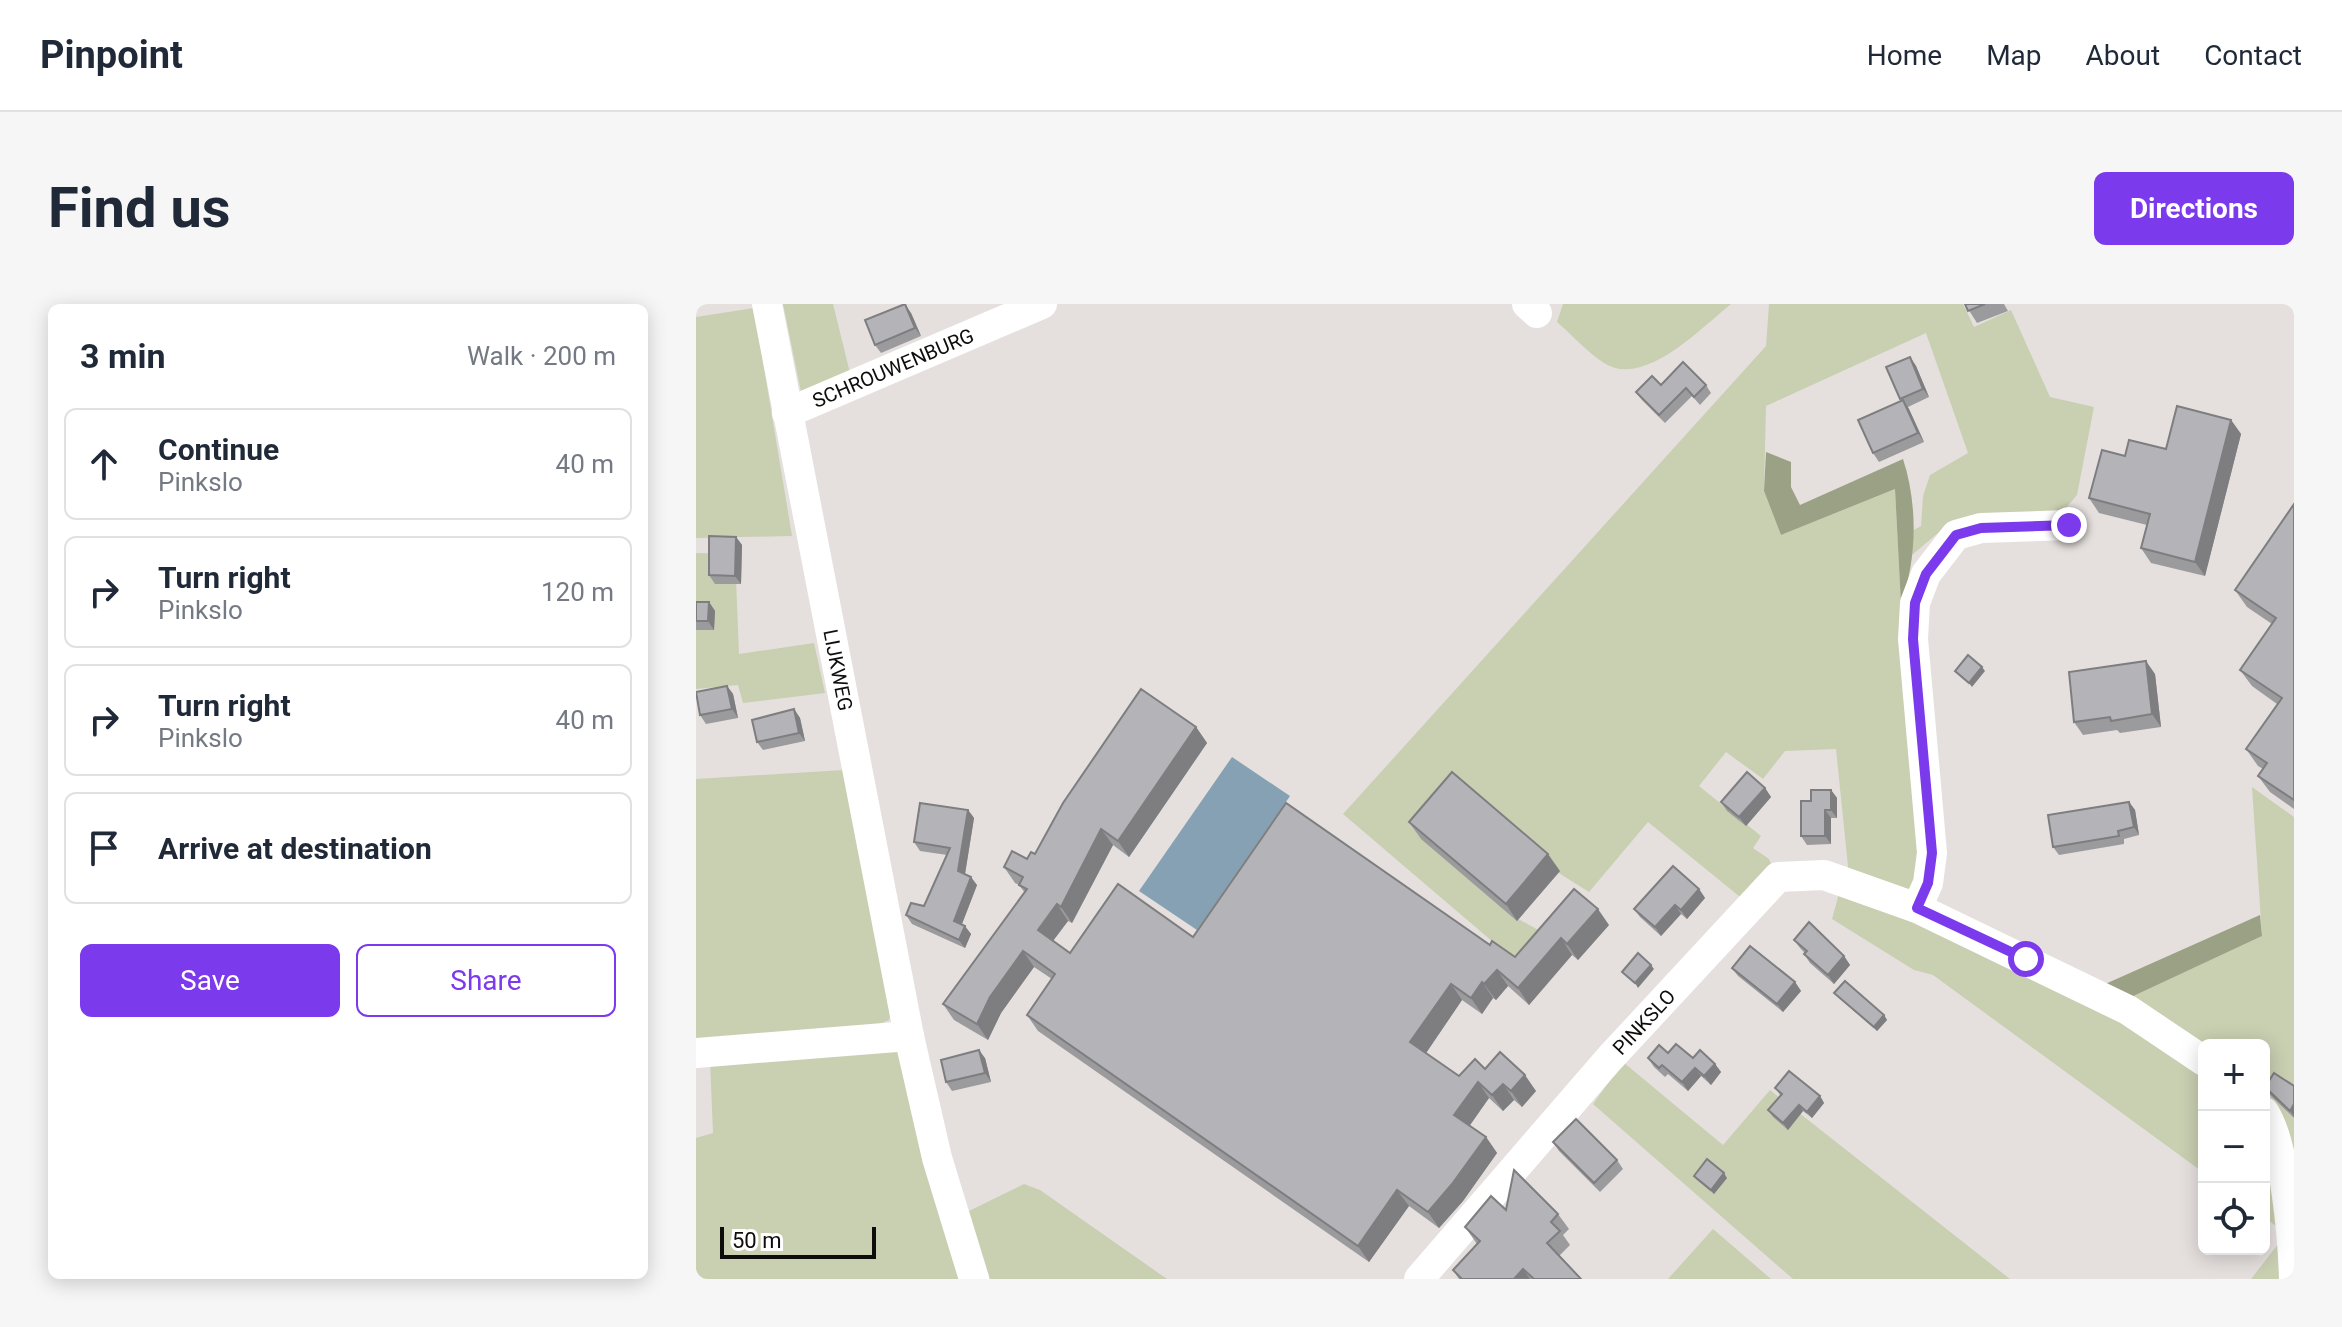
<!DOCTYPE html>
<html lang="en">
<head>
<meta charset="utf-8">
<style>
	:root { --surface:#fff; --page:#f6f6f7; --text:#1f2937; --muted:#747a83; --line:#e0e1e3; --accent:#7c3aed }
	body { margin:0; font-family:Roboto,sans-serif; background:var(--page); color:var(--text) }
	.controls { position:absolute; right:24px; bottom:24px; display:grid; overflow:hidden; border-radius:12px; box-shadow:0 4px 20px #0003 }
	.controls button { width:72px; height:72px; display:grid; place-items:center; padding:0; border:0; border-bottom:2px solid var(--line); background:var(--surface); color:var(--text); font:40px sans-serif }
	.scale { position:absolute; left:24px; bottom:20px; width:156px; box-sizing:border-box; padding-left:8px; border:4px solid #0e0d0c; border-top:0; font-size:22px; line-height:28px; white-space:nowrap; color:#0e0d0c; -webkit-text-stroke:6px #fff; paint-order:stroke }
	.stop { position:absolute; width:24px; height:24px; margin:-18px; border:6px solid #7c3aed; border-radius:50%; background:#fff }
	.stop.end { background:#7c3aed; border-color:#fff; box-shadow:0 2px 8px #0008 }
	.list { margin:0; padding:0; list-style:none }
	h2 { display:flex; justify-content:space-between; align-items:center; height:104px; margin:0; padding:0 32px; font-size:34px }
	h2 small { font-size:26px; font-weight:400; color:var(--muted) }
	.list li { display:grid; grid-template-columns:52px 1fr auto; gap:24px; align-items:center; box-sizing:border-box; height:112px; margin:0 16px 16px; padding:0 16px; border:2px solid var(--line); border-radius:12px }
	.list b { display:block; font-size:30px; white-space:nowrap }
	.list p { margin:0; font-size:26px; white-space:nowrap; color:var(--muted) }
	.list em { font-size:26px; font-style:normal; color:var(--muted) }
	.actions { display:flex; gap:16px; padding:24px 32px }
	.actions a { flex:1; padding:18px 0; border:2px solid var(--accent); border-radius:12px; text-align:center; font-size:28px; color:var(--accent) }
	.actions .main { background:var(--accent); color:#fff }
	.icon { flex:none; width:44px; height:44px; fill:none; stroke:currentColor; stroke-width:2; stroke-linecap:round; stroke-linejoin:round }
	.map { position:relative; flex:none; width:1598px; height:975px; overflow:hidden; border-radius:12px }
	header { display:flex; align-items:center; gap:48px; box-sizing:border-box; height:112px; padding:0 40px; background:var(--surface); border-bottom:2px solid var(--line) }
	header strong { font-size:38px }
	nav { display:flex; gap:44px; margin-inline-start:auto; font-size:28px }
	.intro { display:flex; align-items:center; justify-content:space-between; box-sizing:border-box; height:192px; padding:0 48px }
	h1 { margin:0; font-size:56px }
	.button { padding:20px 36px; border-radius:12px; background:var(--accent); color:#fff; font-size:28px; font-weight:700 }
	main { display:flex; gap:48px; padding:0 48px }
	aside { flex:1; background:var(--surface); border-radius:12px; box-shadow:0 4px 20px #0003 }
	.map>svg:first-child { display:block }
</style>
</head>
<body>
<header>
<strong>Pinpoint</strong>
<nav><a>Home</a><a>Map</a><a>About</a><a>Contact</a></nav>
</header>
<div class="intro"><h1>Find us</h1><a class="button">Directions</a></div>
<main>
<aside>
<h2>3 min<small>Walk · 200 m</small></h2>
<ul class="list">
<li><svg class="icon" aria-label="ahead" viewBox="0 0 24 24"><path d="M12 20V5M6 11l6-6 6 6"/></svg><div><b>Continue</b><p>Pinkslo</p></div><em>40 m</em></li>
<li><svg class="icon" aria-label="right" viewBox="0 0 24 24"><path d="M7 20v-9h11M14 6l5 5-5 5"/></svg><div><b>Turn right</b><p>Pinkslo</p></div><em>120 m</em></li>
<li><svg class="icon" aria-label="right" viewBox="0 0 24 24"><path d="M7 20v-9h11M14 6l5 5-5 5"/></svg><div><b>Turn right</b><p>Pinkslo</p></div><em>40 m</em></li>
<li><svg class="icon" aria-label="arrive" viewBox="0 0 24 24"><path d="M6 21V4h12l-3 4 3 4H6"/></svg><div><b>Arrive at destination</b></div></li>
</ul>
<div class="actions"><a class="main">Save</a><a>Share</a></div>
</aside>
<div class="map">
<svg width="1598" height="975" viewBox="0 0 1598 975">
	<rect width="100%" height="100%" fill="#e5e0de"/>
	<!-- green -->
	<g fill="#c9cfb1">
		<path d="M87,0H137L155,73L106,93Z"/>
		<path d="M867,0H1035C1006,23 948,85 908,59C891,48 876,31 861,18Z"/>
		<path d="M1073,0H1267L1278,23L1315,6L1354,93L1398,103L1381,191L1369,205L1249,223L1216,251V227L1225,222L1227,192L1234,171L1272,149L1230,29L1070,102L1068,187L1085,231L1199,185L1205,300L1232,543L1214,585L1197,584L1153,572L1140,445L1089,447L1067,475L1030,448L1003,482L1065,532L1057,544L1073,555L1079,570L1049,597L952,518L893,588L858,566L817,612L848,629L824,661L647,510L1070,42Z"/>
		<path d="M58,4L96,232L0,234V13Z"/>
		<path d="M0,249L39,250L43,350L118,339L129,389L47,399L42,381L0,385Z"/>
		<path d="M147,466L198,703L193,716L178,722L0,740V475Z"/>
		<path d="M1556,483L1598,513V869L1576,796L1568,790V741H1508L1431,695L1566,632Z"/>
		<path d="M1144,586L1327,658L1508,765V869L1237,671L1218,666L1136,615Z"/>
		<path d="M194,741L209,750L268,975H0V834L17,829L14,757Z"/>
		<path d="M927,758L1027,841L1074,786L1314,975H1097L897,800Z"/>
		<path d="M1568,817L1573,823L1585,878L1596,975H1555L1590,930L1568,913Z"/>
		<path d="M328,880L344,886L471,975H294L273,907Z"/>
		<path d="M1017,925L1075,975H972Z"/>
	</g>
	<!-- forest -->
	<g fill="#9ba184">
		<path d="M1070,148L1095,158V183L1104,201L1207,155C1222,201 1221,255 1205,300L1199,185L1085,231L1068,187Z"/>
		<path d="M1564,611L1566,632L1431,695L1407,681Z"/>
	</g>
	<!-- water -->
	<path fill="#85a1b3" d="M536,453L594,492L501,626L443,587Z"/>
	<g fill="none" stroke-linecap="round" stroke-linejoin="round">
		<!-- minor -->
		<g stroke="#fff" stroke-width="30">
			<path d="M71,0L213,732L241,854L278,975"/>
			<path d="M831,0L841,9"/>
			<path d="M91,109L346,0"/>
			<path d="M1221,604L1232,579L1236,549L1217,335L1219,299L1230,270L1260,231L1285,224L1373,221"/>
			<path d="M0,749L213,732"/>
			<path d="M1568,808C1589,838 1597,937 1598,975"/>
			<path d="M723,975L914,754L1082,573L1128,571L1221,604L1432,706L1508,757"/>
		</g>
	</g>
	<!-- wall -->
	<g fill="#9b9b9e">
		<path d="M1269,0H1308L1312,7L1281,19Z"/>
		<path d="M215,9L225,32L185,49L179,41Z"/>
		<path d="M1214,53L1220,62L1233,93L1212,103L1228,138L1183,158L1177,149L1206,97L1204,95Z"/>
		<path d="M965,81H1010L1015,89L1004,101L996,92L969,119L946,96L940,88Z"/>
		<path d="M1535,116L1545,130L1509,272L1455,259L1445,244L1451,221L1403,209L1393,194L1429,152L1470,145Z"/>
		<path d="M1598,200V505L1574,488L1562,472L1567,465L1562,462L1550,445L1581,400L1556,382L1544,366L1576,320L1551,303L1539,286Z"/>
		<path d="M40,233L46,241L45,280H19L13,271Z"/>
		<path d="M0,298H13L19,307L18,326H0Z"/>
		<path d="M1459,370L1465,423L1424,429L1421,426L1387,431L1378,418Z"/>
		<path d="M31,382L37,390L42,414L10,420L4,411Z"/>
		<path d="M98,405L104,414L109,437L67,446L61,438Z"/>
		<path d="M500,423L511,439L433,553L417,541L376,619L372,617L357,637L374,649L497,633L794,641L819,653L913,621L882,656L876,651L833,701L812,682L800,696L797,694L786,710L766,696L730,749L763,772L789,765L840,787L826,803L818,796L807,807L793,794L773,822L790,833L801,849L767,897L743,924L713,902L673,958L342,727L331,711L356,675L338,663L305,709L292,736L258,716L247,700L329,589L323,581L319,579L308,563L331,555L339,550Z"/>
		<path d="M1069,484L1075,493L1050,522L1031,507L1025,498Z"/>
		<path d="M1135,486L1141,494V514H1135V540L1111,541L1105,532L1115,497Z"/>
		<path d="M1433,498L1439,506L1443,531L1428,535V540L1363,551L1357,543Z"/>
		<path d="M272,506L278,514L269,570L281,581L266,620L275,630L269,644L216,620L210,611L228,602L251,551L224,547L218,538Z"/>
		<path d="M713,518L864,567L821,617L725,535Z"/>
		<path d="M1003,585L1009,594L991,615L985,610L965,632L944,613L938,605Z"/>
		<path d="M1098,636L1148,652L1154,661L1138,680L1114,659L1108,650L1109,649L1104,644Z"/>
		<path d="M1036,664L1099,678L1105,687L1087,708L1042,672Z"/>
		<path d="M1138,689L1188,711L1191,716L1181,727L1142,693Z"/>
		<path d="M972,749L1019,760L1025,768L1015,781L1005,772L992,787L972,770L969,773L958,763L952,754Z"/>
		<path d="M289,754L295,778L256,787L250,778Z"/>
		<path d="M1598,782V814L1575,792L1569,783Z"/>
		<path d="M1079,784L1124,792L1128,799L1116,814L1107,807L1092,826L1077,813L1072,806L1085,792Z"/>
		<path d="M857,838L921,856L927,865L904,888L863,847Z"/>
		<path d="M998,872L1031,874L1018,890L1001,876Z"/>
		<path d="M810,906L862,910L873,925L867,931L874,941L863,952L885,975H763L757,966L781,940L769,923Z"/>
	</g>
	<!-- shaded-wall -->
	<g fill="#7e7e81">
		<path d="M209,0L215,9L225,32L219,24Z"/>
		<path d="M1214,53L1220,62L1233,93L1227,85Z"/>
		<path d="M1207,96L1213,105L1228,138L1222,129Z"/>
		<path d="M1535,116L1545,130L1509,272L1499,258Z"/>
		<path d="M40,233L46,241L45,280L39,272Z"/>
		<path d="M13,298L19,307L18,326L12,317Z"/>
		<path d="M1450,357L1459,370L1465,423L1456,410Z"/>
		<path d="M1286,363L1289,367L1276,383L1273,379Z"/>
		<path d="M31,382L37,390L42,414L36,405Z"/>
		<path d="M98,405L104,414L109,437L103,429Z"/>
		<path d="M500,423L511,439L433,553L422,537Z"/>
		<path d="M1069,484L1075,493L1050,522L1043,513Z"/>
		<path d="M1135,486L1141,494V514L1135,506Z"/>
		<path d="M1433,498L1439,506L1443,531L1438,523Z"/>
		<path d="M272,506L278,514L268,576L262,567Z"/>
		<path d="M1129,506L1135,514V540L1129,532Z"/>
		<path d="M405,525L417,541L376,619L365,603Z"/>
		<path d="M852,550L864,567L821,617L810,600Z"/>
		<path d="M275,573L281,581L264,625L258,617Z"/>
		<path d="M1003,585L1009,594L991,615L985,606Z"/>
		<path d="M361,600L372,617L353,642L342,626Z"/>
		<path d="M979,601L985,610L965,632L959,623Z"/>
		<path d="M902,605L913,621L882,656L871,640Z"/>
		<path d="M269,622L275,630L269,644L263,636Z"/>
		<path d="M865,634L876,651L833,701L822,684Z"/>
		<path d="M327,647L338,663L305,709L292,736L281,720L294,693Z"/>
		<path d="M1148,652L1154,661L1138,680L1132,671Z"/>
		<path d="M955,661L958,665L942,684L939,679Z"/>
		<path d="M801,666L812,682L800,696L788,680Z"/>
		<path d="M786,678L797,694L786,710L775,694Z"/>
		<path d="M1099,678L1105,687L1087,708L1081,700Z"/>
		<path d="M755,680L766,696L726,755L714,738Z"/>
		<path d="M1188,711L1191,716L1181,727L1178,723Z"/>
		<path d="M283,746L289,754L295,778L289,769Z"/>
		<path d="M1019,760L1025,768L1015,781L1008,772Z"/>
		<path d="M999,764L1005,772L992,787L986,778Z"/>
		<path d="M829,771L840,787L826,803L815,787Z"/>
		<path d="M782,778L793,794L770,827L758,811Z"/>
		<path d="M807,780L818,796L807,807L796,791Z"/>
		<path d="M1124,792L1128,799L1116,814L1111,808Z"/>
		<path d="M1598,800V813L1594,807Z"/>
		<path d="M1103,801L1107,807L1092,826L1087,819Z"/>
		<path d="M790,833L801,849L767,897L743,924L732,908Z"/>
		<path d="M1028,869L1031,874L1018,890L1015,886Z"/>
		<path d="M701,886L713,902L673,958L662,942Z"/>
		<path d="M827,965L834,975H818Z"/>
	</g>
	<!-- building -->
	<g fill="#b4b4b8" stroke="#7e7e81" stroke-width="2">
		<path d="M209,0L219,24L179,41L169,16Z"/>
		<path d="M1269,0H1289L1272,7Z"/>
		<path d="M1214,53L1227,85L1204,95L1190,63Z"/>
		<path d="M987,58L1010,81L998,93L990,84L963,111L940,88L956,72L965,81Z"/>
		<path d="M1207,96L1222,129L1177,149L1162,116Z"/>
		<path d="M1481,102L1535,116L1499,258L1445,244L1454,210L1393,194L1406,146L1429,152L1433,136L1470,145Z"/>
		<path d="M1598,200V496L1562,472L1571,459L1550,445L1586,394L1544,366L1580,314L1539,286Z"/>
		<path d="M13,232L40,233L39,272L13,271Z"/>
		<path d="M0,298H13L12,317H0Z"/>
		<path d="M1272,351L1286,363L1273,379L1259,367Z"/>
		<path d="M1450,357L1456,410L1415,417L1414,413L1378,418L1373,368Z"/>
		<path d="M31,382L36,405L4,411L0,388Z"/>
		<path d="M445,385L500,423L422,537L405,525L365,603L361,600L342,626L374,649L422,580L497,633L590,499L794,641L796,637L819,653L878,585L902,605L871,640L865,634L822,684L801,666L788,680L786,678L775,694L755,680L714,738L763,772L779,755L789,765L804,748L829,771L815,787L807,780L796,791L782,778L758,811L790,833L756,880L732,908L701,886L662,942L331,711L359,670L327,647L294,693L281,720L247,700L331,585L323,581L327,573L308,563L316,547L331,555L335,548L339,550L367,499Z"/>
		<path d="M98,405L103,429L61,438L56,416Z"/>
		<path d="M756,468L852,550L810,600L713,518Z"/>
		<path d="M1051,468L1069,484L1043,513L1025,498Z"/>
		<path d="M1115,486H1135V506H1129V532H1105V497H1115Z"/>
		<path d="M1433,498L1438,523L1422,527L1423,532L1357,543L1352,511Z"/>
		<path d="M224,499L272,506L262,567L275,573L258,617L269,622L263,636L210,611L215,599L228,602L254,544L218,538Z"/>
		<path d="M977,562L1003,585L985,606L979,601L959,623L938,605Z"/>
		<path d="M1113,618L1148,652L1132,671L1108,650L1111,647L1098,636Z"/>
		<path d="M1054,642L1099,678L1081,700L1036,664Z"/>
		<path d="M942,649L955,661L939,679L926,668Z"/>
		<path d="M1149,677L1188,711L1178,723L1138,689Z"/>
		<path d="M980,740L997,754L1004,746L1019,760L1008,772L999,764L986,778L966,761L963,764L952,754L963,741L972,749Z"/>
		<path d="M283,746L289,769L250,778L245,756Z"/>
		<path d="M1093,767L1124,792L1111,808L1103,801L1087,819L1072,806L1086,790L1079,784Z"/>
		<path d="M1578,769L1598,782V800L1594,807L1569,783Z"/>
		<path d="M880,815L921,856L898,879L857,838Z"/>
		<path d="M1011,855L1028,869L1015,886L998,872Z"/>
		<path d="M818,866L862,910L855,918L864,927L851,939L885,975H838L827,965L818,975H766L757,966L784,937L769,923L795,892L810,906Z"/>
	</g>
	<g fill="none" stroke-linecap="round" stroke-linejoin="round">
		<!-- route -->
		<path stroke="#7c3aed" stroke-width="10" d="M1330,655L1221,604L1232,579L1236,549L1217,335L1219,299L1230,270L1260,231L1285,224L1373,221"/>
	</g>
	<g text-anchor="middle" stroke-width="7" stroke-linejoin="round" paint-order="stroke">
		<!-- street labels -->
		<g font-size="20" fill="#0e0d0c" stroke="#fff">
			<text transform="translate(197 64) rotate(-23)" y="7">SCHROUWENBURG</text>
			<text transform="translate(142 366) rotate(79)" y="7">LIJKWEG</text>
			<text transform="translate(948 718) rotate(-47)" y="7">PINKSLO</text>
		</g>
	</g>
</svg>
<div class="controls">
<button>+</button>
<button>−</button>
<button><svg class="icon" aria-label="locate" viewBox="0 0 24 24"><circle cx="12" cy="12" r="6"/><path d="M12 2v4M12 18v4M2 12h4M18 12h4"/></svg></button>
</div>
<div class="scale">50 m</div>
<div class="stop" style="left:1330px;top:655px"></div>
<div class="stop end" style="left:1373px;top:221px"></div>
</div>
</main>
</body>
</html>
